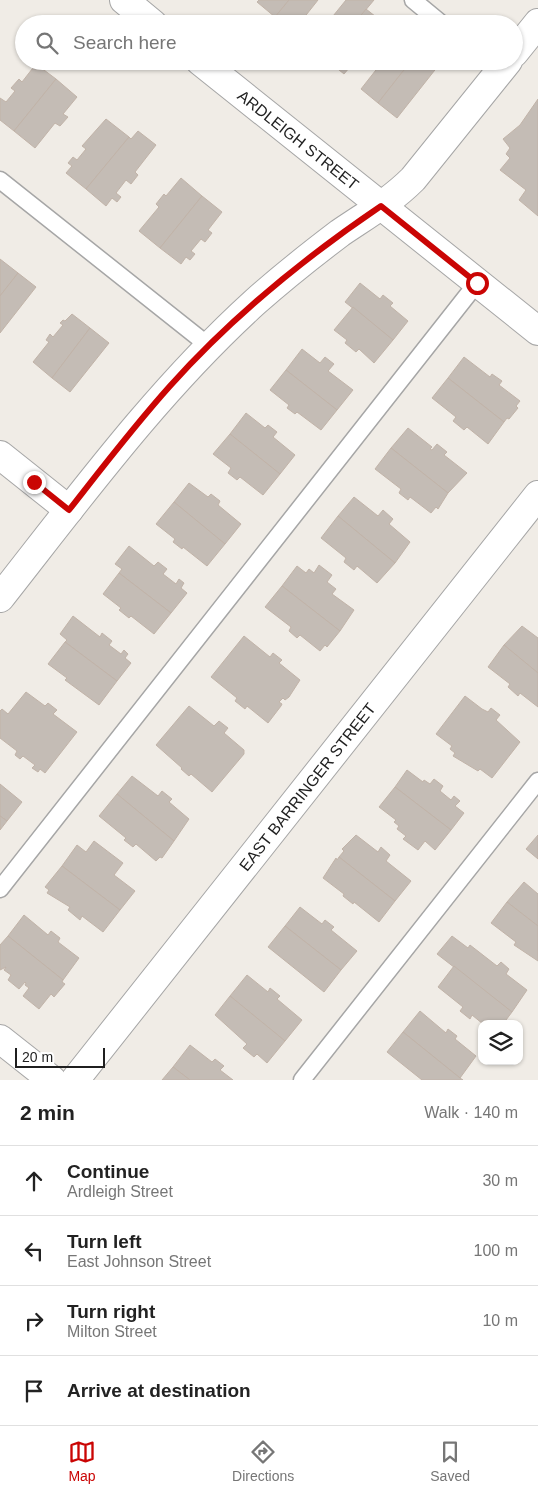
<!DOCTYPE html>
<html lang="en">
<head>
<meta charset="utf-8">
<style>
	:root { --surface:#fff; --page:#f2f2f2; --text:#222; --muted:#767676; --line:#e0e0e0; --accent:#ca0504 }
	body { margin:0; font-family:Helvetica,sans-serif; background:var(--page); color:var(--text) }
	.controls { position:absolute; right:15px; bottom:15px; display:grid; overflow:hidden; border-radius:10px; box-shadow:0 1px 4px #0004 }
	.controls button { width:45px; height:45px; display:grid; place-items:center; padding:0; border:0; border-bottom:1px solid var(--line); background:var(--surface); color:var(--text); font:25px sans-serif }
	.scale { position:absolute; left:15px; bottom:12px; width:90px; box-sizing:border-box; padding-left:5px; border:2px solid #1f1f1f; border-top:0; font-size:14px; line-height:18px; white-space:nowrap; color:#1f1f1f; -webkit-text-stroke:4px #fff; paint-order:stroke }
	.stop { position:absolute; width:15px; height:15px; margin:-11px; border:4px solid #ca0504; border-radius:50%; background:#fff }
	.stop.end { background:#ca0504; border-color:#fff; box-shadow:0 1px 5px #0008 }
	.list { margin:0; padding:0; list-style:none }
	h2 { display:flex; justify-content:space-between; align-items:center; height:65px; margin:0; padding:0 20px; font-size:21px }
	h2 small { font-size:16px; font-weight:400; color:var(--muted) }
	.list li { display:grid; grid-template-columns:32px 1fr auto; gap:15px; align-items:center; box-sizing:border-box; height:70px; padding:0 20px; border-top:1px solid var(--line) }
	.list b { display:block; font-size:19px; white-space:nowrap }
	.list p { margin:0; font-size:16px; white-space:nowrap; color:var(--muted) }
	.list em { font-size:16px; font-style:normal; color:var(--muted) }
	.icon { flex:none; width:28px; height:28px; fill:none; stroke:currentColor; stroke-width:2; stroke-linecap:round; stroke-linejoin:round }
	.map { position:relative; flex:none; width:538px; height:1080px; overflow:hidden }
	.search { position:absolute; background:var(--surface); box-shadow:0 1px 4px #0004; left:15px; right:15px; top:15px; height:55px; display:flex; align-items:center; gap:12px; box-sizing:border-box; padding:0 18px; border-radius:28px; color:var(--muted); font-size:19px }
	.sheet { height:345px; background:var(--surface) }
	nav { display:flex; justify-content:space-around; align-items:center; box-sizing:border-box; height:70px; border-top:1px solid var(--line); background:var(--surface); font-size:14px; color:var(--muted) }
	nav a { display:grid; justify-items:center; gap:2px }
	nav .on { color:var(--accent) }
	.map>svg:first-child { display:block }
</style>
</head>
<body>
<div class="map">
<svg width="538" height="1080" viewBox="0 0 538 1080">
	<rect width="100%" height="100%" fill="#f0ece6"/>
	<!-- building -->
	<g fill="#c4bcb5" stroke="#c1b3a8">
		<path d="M259,0H289L275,17L257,2Z"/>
		<path d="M289,0H318L299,24H283L275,17Z"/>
		<path d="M346,0H374L354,24H323L326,19L329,21Z"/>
		<path d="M366,9L385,24H354Z"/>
		<path d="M328,61H355L344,74Z"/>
		<path d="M383,61H411L378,103L361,89Z"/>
		<path d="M411,61H442L397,118L378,103Z"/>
		<path d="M36,64L56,79L14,131L0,120V98L6,102L15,91L11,88L19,79L22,82Z"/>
		<path d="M56,79L77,97L63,114L68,117L60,126L55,123L35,148L14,131Z"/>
		<path d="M538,99V216L519,200L526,190L500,170L510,158L506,154L510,148L503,139L520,125Z"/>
		<path d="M106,119L129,137L86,189L66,173L72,166L68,163L73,157L77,160L86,149L82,146Z"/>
		<path d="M138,131L156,145L135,172L138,175L131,184L126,180L116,193L121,197L117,202L112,198L106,206L86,189L129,137L131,139Z"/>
		<path d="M181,178L202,196L160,248L139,231L159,207L156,204L164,194L166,196Z"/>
		<path d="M202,196L222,212L208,230L212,233L205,242L201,239L191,251L195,254L190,260L186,257L181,264L160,248Z"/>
		<path d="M0,259L18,273L0,296Z"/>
		<path d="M18,273L36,287L0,333V296Z"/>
		<path d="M360,283L380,299L383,295L393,303L390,306L408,321L393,340L345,302Z"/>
		<path d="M353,307L393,340L374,363L359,349L356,352L345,343L347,340L334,330Z"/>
		<path d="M72,314L90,328L52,378L33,362L49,342L46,340L50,334L53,337L63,325L60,323L63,320L65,321Z"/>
		<path d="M90,328L109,343L70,392L52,378Z"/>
		<path d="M302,349L320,363L325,357L334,364L328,371L353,390L337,410L286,370Z"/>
		<path d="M464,357L490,377L492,374L502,381L499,385L520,401L516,406L518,408L509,419L507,418L504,422L448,378Z"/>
		<path d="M286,370L337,410L321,430L297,412L295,414L287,408L289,405L270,390Z"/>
		<path d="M448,378L504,422L488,444L467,427L464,430L453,421L456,417L432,398Z"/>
		<path d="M246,413L265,428L268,425L277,432L273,437L295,455L280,474L230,434Z"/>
		<path d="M408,428L432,447L430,449L432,450L437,444L447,452L444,455L467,473L448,493L391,448Z"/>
		<path d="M230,434L280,474L263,495L240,477L237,480L228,473L231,468L213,454Z"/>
		<path d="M391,448L448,493L438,509L436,507L431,513L410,497L408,500L399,493L401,489L375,469Z"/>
		<path d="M189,483L208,497L211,494L220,501L218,505L241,524L225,544L174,502Z"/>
		<path d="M354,497L378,516L383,510L393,519L389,524L410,542L395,563L338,516Z"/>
		<path d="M174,502L225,544L207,566L183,547L182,549L173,542L175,539L156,524Z"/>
		<path d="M338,516L395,563L377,583L357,566L354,570L344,562L346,558L321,538Z"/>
		<path d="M129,546L154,566L158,562L167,569L163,574L176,584L179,579L184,583L181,588L187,593L171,613L119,573L122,569L115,564Z"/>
		<path d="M319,565L332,575L327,582L336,589L332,594L354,610L340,631L282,586L297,566L306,573L309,569L314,573Z"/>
		<path d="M119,573L171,613L154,634L131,616L129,618L119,610L121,608L103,594Z"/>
		<path d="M282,586L340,631L327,647L325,645L320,651L300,635L297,638L289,631L291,627L265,607Z"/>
		<path d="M73,616L100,637L102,633L112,641L109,645L121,654L124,650L128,654L125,658L131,663L117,681L65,642L67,640L60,634Z"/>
		<path d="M522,626L538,638V673L504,645Z"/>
		<path d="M244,636L270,657L273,653L282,660L279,663L300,680L289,697L285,700L283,698L279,702L282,704L281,706L268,723L247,706L245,709L235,701L237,698L211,677Z"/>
		<path d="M65,642L117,681L99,705L65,680L67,678L48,664Z"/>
		<path d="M504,645L538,673V707L520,693L518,696L508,687L510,684L488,667Z"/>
		<path d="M26,692L45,706L48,703L57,710L53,714L77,732L45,773L40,769L38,772L32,768L35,765L23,756L20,759L15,755L17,751L0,738V711L2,709L8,714Z"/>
		<path d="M465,696L482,709L488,712L491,708L500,715L496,720L520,742L492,778L480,769L478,771L453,756L455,753L450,749L452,746L436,734Z"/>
		<path d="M189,706L214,726L219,721L228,728L224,733L244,750V754L212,792L191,774L189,776L181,769L182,768L156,745Z"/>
		<path d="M407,770L423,782L424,780L430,784L434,779L443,786L440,791L451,800L454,796L460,801L455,806L464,813L451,830L395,787Z"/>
		<path d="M132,776L158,796L162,791L172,799L169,802L189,819L174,841L117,794Z"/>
		<path d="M0,784L22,802L7,821L0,816Z"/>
		<path d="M395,787L451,830L435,850L425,841L418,850L403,839L406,836L397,829L399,826L394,822L396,820L379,807Z"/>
		<path d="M117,794L174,841L162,858L160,857L156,861L136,844L133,847L124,840L126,838L99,816Z"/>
		<path d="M0,816L7,821L0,830Z"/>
		<path d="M356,835L378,852L381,847L390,855L386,861L411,881L395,901L339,857L344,851L342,849Z"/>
		<path d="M538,835V859L526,849Z"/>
		<path d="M94,841L123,863L114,875L135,891L120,910L62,866L77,845L86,852Z"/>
		<path d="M339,857L395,901L379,922L354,902L353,904L343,896L344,894L323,878L336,858L337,860Z"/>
		<path d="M62,866L120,910L103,932L82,916L80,920L68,910L70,907L47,893L49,890L45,887Z"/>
		<path d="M524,882L538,894V926L507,902Z"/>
		<path d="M507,902L538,926V961L514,945L516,942L491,923Z"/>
		<path d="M300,907L322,924L325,920L334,927L331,930L357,951L341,970L285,926Z"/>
		<path d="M24,915L48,935L51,931L60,938L58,942L79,958L63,980L8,936Z"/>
		<path d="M285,926L341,970L324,992L268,947Z"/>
		<path d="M8,936L63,980L62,982L65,984L54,997L51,994L39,1009L23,996L29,988L25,985L26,983L25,982L19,989L8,980L11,975L4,970L6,967L0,970V945Z"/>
		<path d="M452,936L468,948L470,945L497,966L501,962L509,969L506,974L527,990L512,1012L437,954Z"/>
		<path d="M454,966L512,1012L503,1024H483L472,1015L470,1019L460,1011L463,1007L438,987Z"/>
		<path d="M247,975L268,992L270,988L280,996L277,999L302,1020L285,1041L230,996Z"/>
		<path d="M230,996L285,1041L267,1063L257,1054L254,1057L243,1048L247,1044L215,1015Z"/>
		<path d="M420,1011L446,1033L448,1029L457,1036L455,1039L476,1056L460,1078L403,1032Z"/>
		<path d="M403,1032L460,1078L463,1080H422L387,1052Z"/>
		<path d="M190,1045L212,1062L215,1059L224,1066L220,1070L233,1080H190L173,1067Z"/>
		<path d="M173,1067L190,1080H162Z"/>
	</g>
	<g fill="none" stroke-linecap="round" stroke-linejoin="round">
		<defs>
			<g id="lane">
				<path d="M413,0L442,24"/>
				<path d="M0,180L209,346"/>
				<path d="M0,889L477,283"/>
				<path d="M302,1080L538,781"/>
			</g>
			<g id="street">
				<path d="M124,0L153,24"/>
				<path d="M514,53L538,23"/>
				<path id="s1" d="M200,61L538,331"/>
				<path d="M0,455L69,510"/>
				<path d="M0,598C81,495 158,390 255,302C282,278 311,255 340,233C365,216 391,201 413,179L508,61"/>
				<path d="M0,1039L52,1080"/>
				<path id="s2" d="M75,1080L538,495"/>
			</g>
		</defs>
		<!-- lane casing -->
		<use href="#lane" stroke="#a6a6a6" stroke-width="19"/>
		<!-- street casing -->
		<use href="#street" stroke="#a6a6a6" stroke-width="30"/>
		<!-- lane -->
		<use href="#lane" stroke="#fff" stroke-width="16"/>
		<!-- street -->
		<use href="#street" stroke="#fff" stroke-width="28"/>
	</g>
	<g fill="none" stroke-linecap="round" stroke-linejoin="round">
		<!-- route -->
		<path stroke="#ca0504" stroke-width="6" d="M34,482L69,510C102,468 134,426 170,386C232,317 304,258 381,206L477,283"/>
	</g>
	<g text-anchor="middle" stroke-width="4" stroke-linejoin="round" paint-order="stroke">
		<!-- street labels -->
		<g font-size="16" fill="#1f1f1f" stroke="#fff">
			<text dy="6" stroke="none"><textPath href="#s1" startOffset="126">ARDLEIGH STREET</textPath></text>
			<text dy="6" stroke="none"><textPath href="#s2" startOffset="374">EAST BARRINGER STREET</textPath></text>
		</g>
	</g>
</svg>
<div class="controls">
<button><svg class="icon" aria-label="layers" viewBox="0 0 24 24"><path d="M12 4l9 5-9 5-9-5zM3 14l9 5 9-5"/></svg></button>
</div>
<div class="scale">20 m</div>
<div class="stop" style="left:477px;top:283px"></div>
<div class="stop end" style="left:34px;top:482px"></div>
<div class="search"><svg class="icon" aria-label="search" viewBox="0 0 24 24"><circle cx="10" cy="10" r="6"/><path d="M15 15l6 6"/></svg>Search here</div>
</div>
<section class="sheet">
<h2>2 min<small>Walk · 140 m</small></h2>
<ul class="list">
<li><svg class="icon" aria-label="ahead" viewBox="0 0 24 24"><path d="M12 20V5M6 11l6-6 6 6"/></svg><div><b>Continue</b><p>Ardleigh Street</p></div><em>30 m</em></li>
<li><svg class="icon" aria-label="left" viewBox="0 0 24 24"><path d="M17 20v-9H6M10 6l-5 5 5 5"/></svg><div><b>Turn left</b><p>East Johnson Street</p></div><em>100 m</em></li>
<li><svg class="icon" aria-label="right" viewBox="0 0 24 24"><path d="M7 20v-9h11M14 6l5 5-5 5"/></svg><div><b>Turn right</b><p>Milton Street</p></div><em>10 m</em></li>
<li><svg class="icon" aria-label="arrive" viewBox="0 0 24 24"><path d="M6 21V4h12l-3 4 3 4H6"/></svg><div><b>Arrive at destination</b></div></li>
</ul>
</section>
<nav>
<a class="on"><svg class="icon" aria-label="map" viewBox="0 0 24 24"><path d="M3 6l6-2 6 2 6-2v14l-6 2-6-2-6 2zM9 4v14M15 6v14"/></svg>Map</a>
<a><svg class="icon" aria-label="directions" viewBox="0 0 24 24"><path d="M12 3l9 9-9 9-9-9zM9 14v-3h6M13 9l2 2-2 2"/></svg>Directions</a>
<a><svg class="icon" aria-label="saved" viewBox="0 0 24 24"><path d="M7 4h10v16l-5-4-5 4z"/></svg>Saved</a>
</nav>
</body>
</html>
